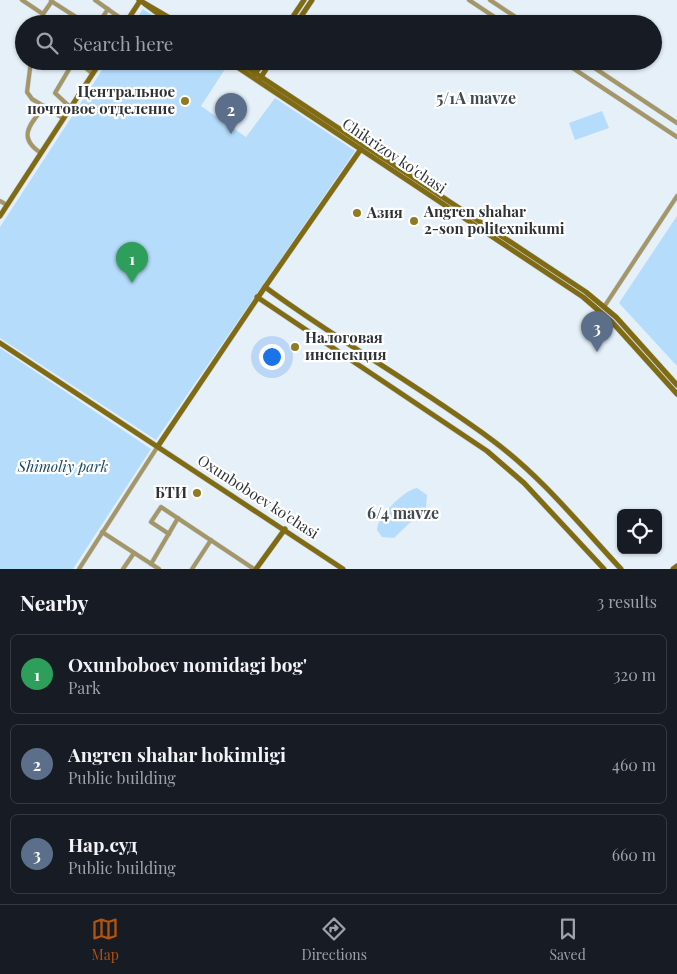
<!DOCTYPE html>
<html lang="en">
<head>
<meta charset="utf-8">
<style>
	:root { --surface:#171b24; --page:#20242c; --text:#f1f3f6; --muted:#9ea1a6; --line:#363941; --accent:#b45309 }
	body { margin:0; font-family:"Playfair Display",serif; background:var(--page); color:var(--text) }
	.controls { position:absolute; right:15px; bottom:15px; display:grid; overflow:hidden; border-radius:8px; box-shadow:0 1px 4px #0004 }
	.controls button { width:45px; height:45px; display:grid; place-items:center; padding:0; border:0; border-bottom:1px solid var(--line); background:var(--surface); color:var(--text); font:25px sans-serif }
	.you { position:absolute; left:271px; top:356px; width:18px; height:18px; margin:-12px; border:4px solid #fff; border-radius:50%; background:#1a73e8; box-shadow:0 0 0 8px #1a73e833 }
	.badge { display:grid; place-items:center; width:32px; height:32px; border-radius:50%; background:var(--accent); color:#fff; font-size:16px; font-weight:700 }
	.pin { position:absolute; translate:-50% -41px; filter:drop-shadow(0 1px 2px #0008) }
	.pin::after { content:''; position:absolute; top:26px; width:18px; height:15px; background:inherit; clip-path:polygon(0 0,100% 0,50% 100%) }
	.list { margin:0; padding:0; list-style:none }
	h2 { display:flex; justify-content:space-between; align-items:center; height:65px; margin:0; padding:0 20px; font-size:21px }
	h2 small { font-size:16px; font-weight:400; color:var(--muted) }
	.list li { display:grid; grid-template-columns:32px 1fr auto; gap:15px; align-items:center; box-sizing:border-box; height:80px; margin:0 10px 10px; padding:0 10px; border:1px solid var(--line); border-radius:8px }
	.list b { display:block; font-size:19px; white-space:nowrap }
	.list p { margin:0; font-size:16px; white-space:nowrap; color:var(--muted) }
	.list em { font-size:16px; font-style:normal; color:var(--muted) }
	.icon { flex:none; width:28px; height:28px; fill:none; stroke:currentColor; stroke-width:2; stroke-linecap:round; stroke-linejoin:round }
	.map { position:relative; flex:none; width:677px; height:569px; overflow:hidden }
	.search { position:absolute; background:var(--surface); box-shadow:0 1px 4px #0004; left:15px; right:15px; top:15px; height:55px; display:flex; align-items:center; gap:12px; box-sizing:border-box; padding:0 18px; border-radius:28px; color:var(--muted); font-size:19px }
	.sheet { height:335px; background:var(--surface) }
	nav { display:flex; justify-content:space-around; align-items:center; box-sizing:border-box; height:70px; border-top:1px solid var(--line); background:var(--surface); font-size:14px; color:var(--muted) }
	nav a { display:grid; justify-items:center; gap:2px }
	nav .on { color:var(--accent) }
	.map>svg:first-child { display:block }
</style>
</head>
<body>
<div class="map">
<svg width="677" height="569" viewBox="0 0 677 569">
	<rect width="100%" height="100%" fill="#e5f0f9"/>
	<!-- green -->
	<g fill="#b5ddfb">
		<path d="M143,9L165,24H133Z"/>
		<path d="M108,61H220L227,66L201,106L246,137L275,98L355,151L156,440L0,338V227Z"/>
		<path d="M602,111L609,128L575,140L569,123Z"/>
		<path d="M677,216V366L619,303Z"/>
		<path d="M0,348L151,449L73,569H0Z"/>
		<path d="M417,488L427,495L426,507L394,538L382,537L377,530C376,518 405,489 417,488Z"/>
	</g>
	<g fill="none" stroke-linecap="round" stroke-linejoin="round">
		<defs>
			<g id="street">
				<path d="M22,0L43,14"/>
				<path d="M95,0L126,22"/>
				<path d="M469,0L505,24"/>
				<path d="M490,0L526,24"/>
				<path d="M51,1L87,24"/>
				<path d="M44,24L43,14L52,1"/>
				<path d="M98,24L108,9"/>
				<path d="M31,61L27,92L32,99L63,118"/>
				<path d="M77,61L93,74"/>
				<path d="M562,61L677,137"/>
				<path d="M584,61L677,123"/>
				<path d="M70,107L55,93L74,61"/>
				<path d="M41,153C16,137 31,123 45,106"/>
				<path d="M0,201L7,205"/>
				<path d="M604,307L677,196"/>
				<path d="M102,532L159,569"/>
				<path d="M169,534L151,522L161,507L254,569"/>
				<path d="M151,564L178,518"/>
				<path d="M79,569L158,446"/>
				<path d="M123,569L134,553"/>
				<path d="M192,569L211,540"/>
			</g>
			<g id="secondary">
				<path d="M139,0L180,24"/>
				<path d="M145,4L172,24"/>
				<path d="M125,24L140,1"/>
				<path d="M288,24L304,0"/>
				<path d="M296,24L312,0"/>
				<path d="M228,61L583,297L612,322L677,394"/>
				<path d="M237,61L586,292L616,317L677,385"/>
				<path d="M254,75L264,61"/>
				<path d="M260,79L271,61"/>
				<path d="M0,216L101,61"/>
				<path d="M265,287C338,341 418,385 492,440C541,476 580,525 621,569"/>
				<path d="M257,297L487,451L524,483L604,569"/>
				<path d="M0,343L343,569"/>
				<path d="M158,446L265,287L361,149"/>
				<path d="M256,569L285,529"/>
				<path d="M673,569L677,566"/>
			</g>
		</defs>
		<!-- street casing -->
		<use href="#street" stroke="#c4ced6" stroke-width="5"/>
		<!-- secondary casing -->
		<use href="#secondary" stroke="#c4ced6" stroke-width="6"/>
		<!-- street -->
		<use href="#street" stroke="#a49666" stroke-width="4"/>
		<!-- secondary -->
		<use href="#secondary" stroke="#806b13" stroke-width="5"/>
	</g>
	<!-- markers -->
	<g fill="#917b21" stroke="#fff" stroke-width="2">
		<circle cx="185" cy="101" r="5"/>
		<circle cx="357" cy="213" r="5"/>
		<circle cx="414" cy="221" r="5"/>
		<circle cx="295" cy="347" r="5"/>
		<circle cx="197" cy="493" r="5"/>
	</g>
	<g text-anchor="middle" stroke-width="4.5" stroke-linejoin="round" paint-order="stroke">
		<!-- poi labels -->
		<g font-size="15" font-weight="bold" fill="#2e3236" stroke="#fff" text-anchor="start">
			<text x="175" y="97" text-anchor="end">Центральное<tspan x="175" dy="17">почтовое отделение</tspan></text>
			<text x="424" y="217">Angren shahar<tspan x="424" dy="17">2-son politexnikumi</tspan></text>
			<text x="367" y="218">Азия</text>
			<text x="305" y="343">Налоговая<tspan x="305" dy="17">инспекция</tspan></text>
			<text x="187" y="498" text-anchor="end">БТИ</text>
		</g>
		<!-- street labels -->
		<g font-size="15" fill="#2e3236" stroke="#fff">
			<text transform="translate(394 156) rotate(34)" y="5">Chikrizov ko'chasi</text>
			<text transform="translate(258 497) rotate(33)" y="5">Oxunboboev ko'chasi</text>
		</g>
		<!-- park labels -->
		<g font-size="15" font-style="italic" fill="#184967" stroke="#fff">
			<text x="63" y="472">Shimoliy park</text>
		</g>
		<!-- neighbourhood labels -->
		<g font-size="16" font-weight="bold" fill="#404a50" stroke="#fff">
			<text x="476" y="104">5/1A mavze</text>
			<text x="403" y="519">6/4 mavze</text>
		</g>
	</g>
</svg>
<div class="controls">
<button><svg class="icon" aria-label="locate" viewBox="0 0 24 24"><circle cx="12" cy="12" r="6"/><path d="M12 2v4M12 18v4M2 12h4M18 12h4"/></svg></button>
</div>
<div class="you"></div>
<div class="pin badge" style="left:132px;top:283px;background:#2e9e5b">1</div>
<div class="pin badge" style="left:231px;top:134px;background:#5c6f8a">2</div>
<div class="pin badge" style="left:597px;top:352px;background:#5c6f8a">3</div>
<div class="search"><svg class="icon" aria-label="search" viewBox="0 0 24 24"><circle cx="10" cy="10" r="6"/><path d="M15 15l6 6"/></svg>Search here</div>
</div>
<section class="sheet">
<h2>Nearby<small>3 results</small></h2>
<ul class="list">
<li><span class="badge" style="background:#2e9e5b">1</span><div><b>Oxunboboev nomidagi bog'</b><p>Park</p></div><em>320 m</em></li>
<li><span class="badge" style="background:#5c6f8a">2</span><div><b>Angren shahar hokimligi</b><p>Public building</p></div><em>460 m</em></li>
<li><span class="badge" style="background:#5c6f8a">3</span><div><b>Нар.суд</b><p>Public building</p></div><em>660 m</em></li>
</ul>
</section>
<nav>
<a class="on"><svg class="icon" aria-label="map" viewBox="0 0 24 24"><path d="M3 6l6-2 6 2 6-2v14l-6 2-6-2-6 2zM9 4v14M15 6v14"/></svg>Map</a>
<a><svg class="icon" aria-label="directions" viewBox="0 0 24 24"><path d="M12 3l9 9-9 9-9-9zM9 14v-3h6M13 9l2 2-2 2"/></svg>Directions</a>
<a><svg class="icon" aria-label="saved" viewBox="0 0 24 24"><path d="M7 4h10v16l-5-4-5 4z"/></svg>Saved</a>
</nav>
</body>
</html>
